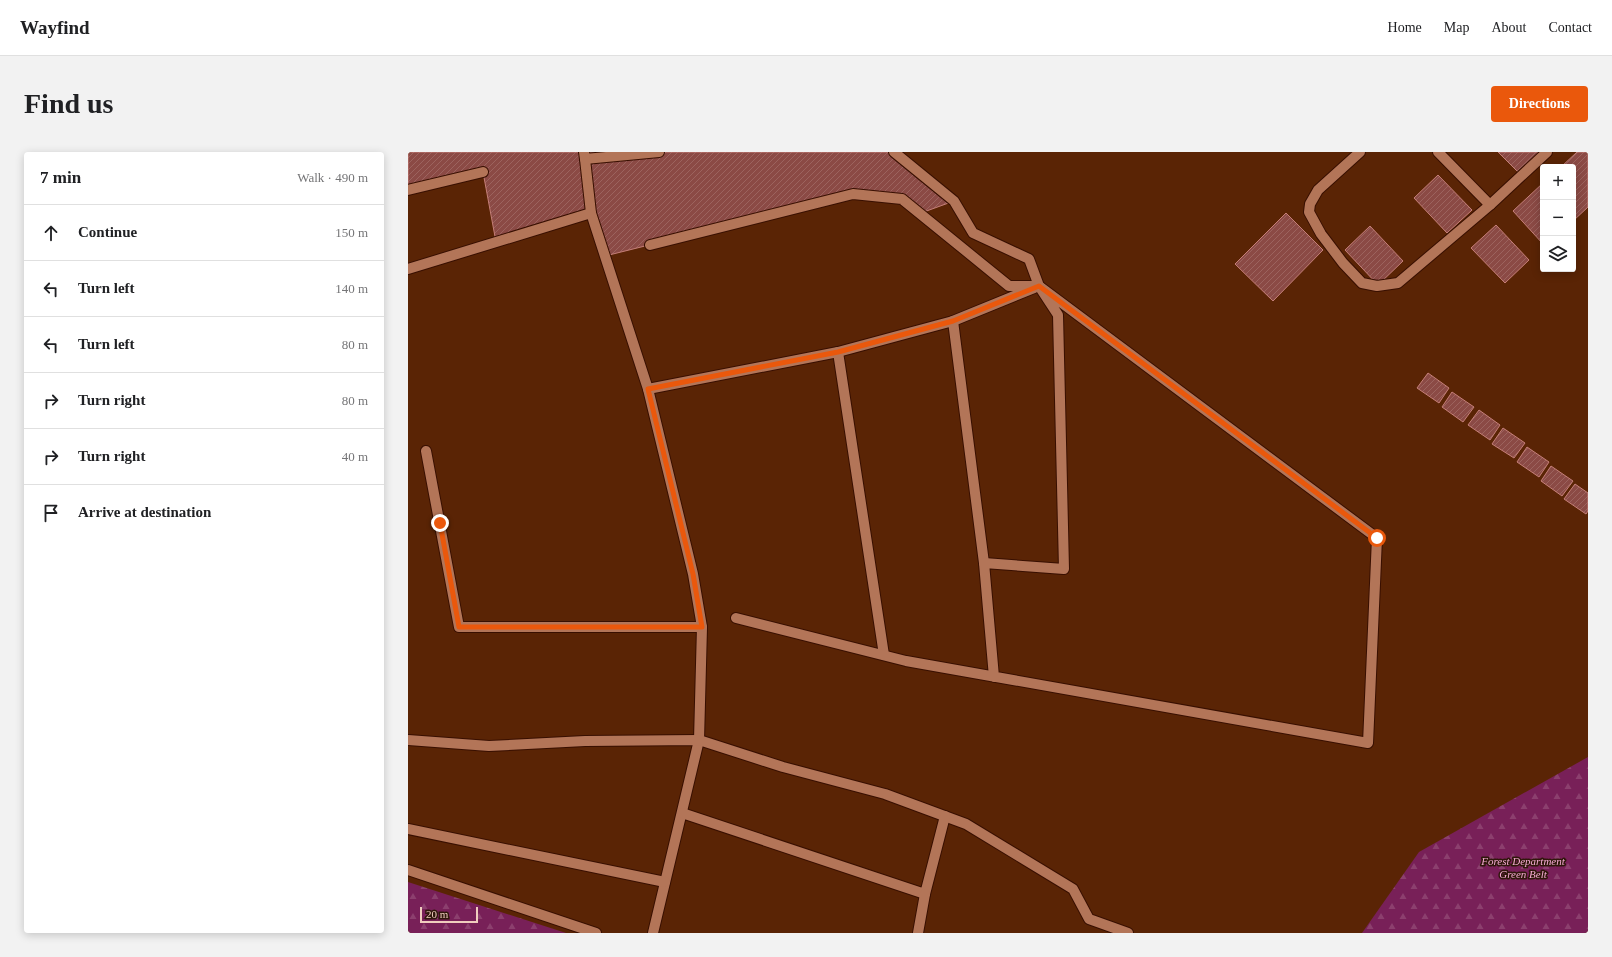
<!DOCTYPE html>
<html lang="en">
<head>
<meta charset="utf-8">
<style>
	:root { --surface:#fff; --page:#f2f2f2; --text:#202124; --muted:#757577; --line:#e0e0e0; --accent:#ea580c }
	body { margin:0; font-family:Georgia,serif; background:var(--page); color:var(--text) }
	.controls { position:absolute; right:12px; top:12px; display:grid; overflow:hidden; border-radius:4px; box-shadow:0 2px 10px #0003 }
	.controls button { width:36px; height:36px; display:grid; place-items:center; padding:0; border:0; border-bottom:1px solid var(--line); background:var(--surface); color:var(--text); font:20px sans-serif }
	.scale { position:absolute; left:12px; bottom:10px; width:58px; box-sizing:border-box; padding-left:4px; border:2px solid #f0cdbe; border-top:0; font-size:11px; line-height:14px; white-space:nowrap; color:#f0cdbe; -webkit-text-stroke:3px #2f170b; paint-order:stroke }
	.stop { position:absolute; width:12px; height:12px; margin:-9px; border:3px solid #ea580c; border-radius:50%; background:#fff }
	.stop.end { background:#ea580c; border-color:#fff; box-shadow:0 1px 4px #0008 }
	.list { margin:0; padding:0; list-style:none }
	h2 { display:flex; justify-content:space-between; align-items:center; height:52px; margin:0; padding:0 16px; font-size:17px }
	h2 small { font-size:13px; font-weight:400; color:var(--muted) }
	.list li { display:grid; grid-template-columns:26px 1fr auto; gap:12px; align-items:center; box-sizing:border-box; height:56px; padding:0 16px; border-top:1px solid var(--line) }
	.list b { display:block; font-size:15px; white-space:nowrap }
	.list em { font-size:13px; font-style:normal; color:var(--muted) }
	.icon { flex:none; width:22px; height:22px; fill:none; stroke:currentColor; stroke-width:2; stroke-linecap:round; stroke-linejoin:round }
	.map { position:relative; flex:none; width:1180px; height:781px; overflow:hidden; border-radius:4px }
	header { display:flex; align-items:center; gap:24px; box-sizing:border-box; height:56px; padding:0 20px; background:var(--surface); border-bottom:1px solid var(--line) }
	header strong { font-size:19px }
	nav { display:flex; gap:22px; margin-inline-start:auto; font-size:14px }
	.intro { display:flex; align-items:center; justify-content:space-between; box-sizing:border-box; height:96px; padding:0 24px }
	h1 { margin:0; font-size:28px }
	.button { padding:10px 18px; border-radius:4px; background:var(--accent); color:#fff; font-size:14px; font-weight:700 }
	main { display:flex; gap:24px; padding:0 24px }
	aside { flex:1; background:var(--surface); border-radius:4px; box-shadow:0 2px 10px #0003 }
	.map>svg:first-child { display:block }
</style>
</head>
<body>
<header>
<strong>Wayfind</strong>
<nav><a>Home</a><a>Map</a><a>About</a><a>Contact</a></nav>
</header>
<div class="intro"><h1>Find us</h1><a class="button">Directions</a></div>
<main>
<aside>
<h2>7 min<small>Walk · 490 m</small></h2>
<ul class="list">
<li><svg class="icon" aria-label="ahead" viewBox="0 0 24 24"><path d="M12 20V5M6 11l6-6 6 6"/></svg><div><b>Continue</b></div><em>150 m</em></li>
<li><svg class="icon" aria-label="left" viewBox="0 0 24 24"><path d="M17 20v-9H6M10 6l-5 5 5 5"/></svg><div><b>Turn left</b></div><em>140 m</em></li>
<li><svg class="icon" aria-label="left" viewBox="0 0 24 24"><path d="M17 20v-9H6M10 6l-5 5 5 5"/></svg><div><b>Turn left</b></div><em>80 m</em></li>
<li><svg class="icon" aria-label="right" viewBox="0 0 24 24"><path d="M7 20v-9h11M14 6l5 5-5 5"/></svg><div><b>Turn right</b></div><em>80 m</em></li>
<li><svg class="icon" aria-label="right" viewBox="0 0 24 24"><path d="M7 20v-9h11M14 6l5 5-5 5"/></svg><div><b>Turn right</b></div><em>40 m</em></li>
<li><svg class="icon" aria-label="arrive" viewBox="0 0 24 24"><path d="M6 21V4h12l-3 4 3 4H6"/></svg><div><b>Arrive at destination</b></div></li>
</ul>
</aside>
<div class="map">
<svg width="1180" height="781" viewBox="0 0 1180 781">
	<defs>
		<pattern id="forest-firs" width="22" height="20" patternUnits="userSpaceOnUse"><rect width="22" height="20" fill="#782058"/><path d="M5 1l3.5 6h-7zM16 11l3.5 6h-7z" fill="#8c3f6e"/></pattern>
		<pattern id="building-hatch" width="6" height="6" patternUnits="userSpaceOnUse"><rect width="6" height="6" fill="#8b4a45"/><path d="M-1 1l2-2M0 6l6-6M5 7l2-2" fill="none" stroke="#9c635e"/></pattern>
	</defs>
	<rect width="100%" height="100%" fill="#5a2405"/>
	<!-- forest -->
	<g fill="url(#forest-firs)">
		<path d="M1180,605V781H954L1011,700Z"/>
		<path d="M0,730L158,781H0Z"/>
	</g>
	<!-- building -->
	<g fill="url(#building-hatch)" stroke="#c57f78">
		<path d="M0,0H175L183,61L88,90L75,20L0,38Z"/>
		<path d="M176,0H486L546,49L513,61L494,47L445,42L197,104Z"/>
		<path d="M1090,0H1133L1112,22Z"/>
		<path d="M1169,0H1180V55L1165,69V15H1153Z"/>
		<path d="M1030,23L1064,58L1039,81L1006,46Z"/>
		<path d="M1135,31V92L1105,59Z"/>
		<path d="M878,61L915,98L865,149L827,112Z"/>
		<path d="M1088,73L1121,108L1097,131L1063,96Z"/>
		<path d="M962,74L995,109L970,133L937,98Z"/>
		<path d="M1020,221L1041,236L1031,251L1009,236Z"/>
		<path d="M1044,240L1066,255L1055,270L1034,255Z"/>
		<path d="M1071,258L1092,273L1082,288L1060,273Z"/>
		<path d="M1095,276L1117,291L1106,306L1084,292Z"/>
		<path d="M1119,295L1141,310L1131,325L1109,310Z"/>
		<path d="M1143,314L1165,329L1154,344L1133,329Z"/>
		<path d="M1167,332L1180,341V359L1178,362L1156,347Z"/>
	</g>
	<g fill="none" stroke-linecap="round" stroke-linejoin="round">
		<defs>
			<g id="minor">
				<path d="M176,0L177,7L251,0"/>
				<path d="M486,0L546,49L565,81L621,107L631,134"/>
				<path d="M952,0L910,38L902,52L901,60L913,82L935,111L954,131L969,134L990,131L1082,53L1139,0"/>
				<path d="M1030,0L1082,53"/>
				<path d="M0,38L75,20"/>
				<path d="M183,61L240,237L285,422L294,475L291,588L245,781"/>
				<path d="M242,93L445,42L494,47L601,134H631"/>
				<path d="M0,117L183,61L177,7"/>
				<path d="M545,169L626,136"/>
				<path d="M430,200L545,169L576,411"/>
				<path d="M240,237L430,200L476,503"/>
				<path d="M18,299L51,475H294"/>
				<path d="M328,466L498,509L960,591L969,386L631,134L650,163L656,417L576,411L586,525"/>
				<path d="M0,588L81,594L177,589L291,588L375,615L477,642L558,672L665,737L681,767L720,781"/>
				<path d="M274,661L517,742L537,664"/>
				<path d="M0,677L257,730"/>
				<path d="M0,718L188,781"/>
				<path d="M510,781L517,742"/>
			</g>
		</defs>
		<!-- minor casing -->
		<use href="#minor" stroke="#380f00" stroke-width="12"/>
		<!-- minor -->
		<use href="#minor" stroke="#b37558" stroke-width="10"/>
	</g>
	<g fill="none" stroke-linecap="round" stroke-linejoin="round">
		<!-- route -->
		<path stroke="#ea580c" stroke-width="5" d="M32,371L51,475H294L285,422L240,237L430,200L545,169L631,134L969,386"/>
	</g>
	<g text-anchor="middle" stroke-width="3" stroke-linejoin="round" paint-order="stroke">
		<!-- park labels -->
		<g font-size="11" font-style="italic" fill="#f6abd4" stroke="#2f170b">
			<text x="1115" y="713">Forest Department<tspan x="1115" dy="13">Green Belt</tspan></text>
		</g>
	</g>
</svg>
<div class="controls">
<button>+</button>
<button>−</button>
<button><svg class="icon" aria-label="layers" viewBox="0 0 24 24"><path d="M12 4l9 5-9 5-9-5zM3 14l9 5 9-5"/></svg></button>
</div>
<div class="scale">20 m</div>
<div class="stop" style="left:969px;top:386px"></div>
<div class="stop end" style="left:32px;top:371px"></div>
</div>
</main>
</body>
</html>
